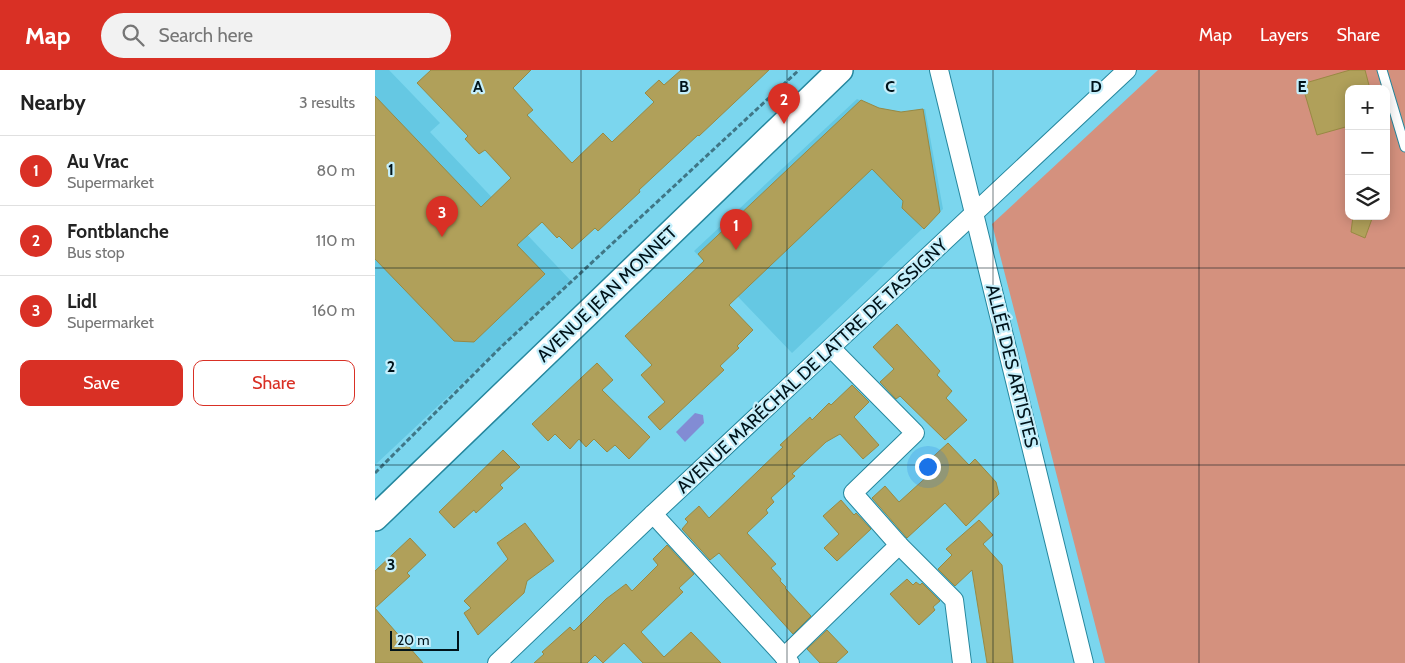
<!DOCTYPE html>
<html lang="en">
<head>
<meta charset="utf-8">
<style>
	:root { --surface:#fff; --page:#f2f2f2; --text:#222; --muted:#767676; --line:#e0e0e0; --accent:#d93025 }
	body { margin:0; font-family:Cabin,sans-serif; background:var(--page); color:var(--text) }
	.controls { position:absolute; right:15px; top:15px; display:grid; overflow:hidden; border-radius:10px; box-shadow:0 2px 12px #0003 }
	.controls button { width:45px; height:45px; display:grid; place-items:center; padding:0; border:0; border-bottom:1px solid var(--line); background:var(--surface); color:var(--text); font:25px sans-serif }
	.scale { position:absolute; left:15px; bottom:12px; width:69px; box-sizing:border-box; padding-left:5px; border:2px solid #00131a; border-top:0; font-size:14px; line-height:18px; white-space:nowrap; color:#00131a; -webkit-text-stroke:4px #c5effb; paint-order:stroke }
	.you { position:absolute; left:552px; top:396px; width:18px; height:18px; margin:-12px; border:4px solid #fff; border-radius:50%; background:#1a73e8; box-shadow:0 0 0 8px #1a73e833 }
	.badge { display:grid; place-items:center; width:32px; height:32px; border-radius:50%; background:var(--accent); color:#fff; font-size:16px; font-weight:700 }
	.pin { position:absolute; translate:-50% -41px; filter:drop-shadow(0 1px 2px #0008) }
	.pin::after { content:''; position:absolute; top:26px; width:18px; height:15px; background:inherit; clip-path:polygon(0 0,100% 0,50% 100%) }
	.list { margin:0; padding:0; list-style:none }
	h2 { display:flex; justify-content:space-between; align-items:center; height:65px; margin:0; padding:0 20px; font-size:21px }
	h2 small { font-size:16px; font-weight:400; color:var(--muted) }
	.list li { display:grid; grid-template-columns:32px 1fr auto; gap:15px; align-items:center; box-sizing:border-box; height:70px; padding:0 20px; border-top:1px solid var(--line) }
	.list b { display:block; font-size:19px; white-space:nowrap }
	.list p { margin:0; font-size:16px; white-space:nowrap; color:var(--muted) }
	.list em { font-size:16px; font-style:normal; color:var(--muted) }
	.actions { display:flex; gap:10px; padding:15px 20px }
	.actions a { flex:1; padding:11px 0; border:1px solid var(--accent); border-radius:10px; text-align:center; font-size:18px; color:var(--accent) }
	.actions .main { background:var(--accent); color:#fff }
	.icon { flex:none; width:28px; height:28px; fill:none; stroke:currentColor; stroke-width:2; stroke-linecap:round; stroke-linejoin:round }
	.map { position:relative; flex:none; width:1030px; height:593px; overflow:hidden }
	header { display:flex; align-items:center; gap:30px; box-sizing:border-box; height:70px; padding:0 25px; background:var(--accent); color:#fff }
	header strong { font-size:24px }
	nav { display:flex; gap:28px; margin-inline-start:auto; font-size:18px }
	.search { width:350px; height:45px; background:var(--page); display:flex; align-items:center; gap:12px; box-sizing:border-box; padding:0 18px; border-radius:28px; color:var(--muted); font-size:19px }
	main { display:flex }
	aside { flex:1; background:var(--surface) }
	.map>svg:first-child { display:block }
</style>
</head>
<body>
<header>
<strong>Map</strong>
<div class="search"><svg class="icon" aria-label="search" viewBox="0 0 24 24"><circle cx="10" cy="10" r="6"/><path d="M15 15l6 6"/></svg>Search here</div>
<nav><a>Map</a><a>Layers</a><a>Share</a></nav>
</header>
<main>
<aside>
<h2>Nearby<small>3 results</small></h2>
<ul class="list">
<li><span class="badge">1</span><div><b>Au Vrac</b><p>Supermarket</p></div><em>80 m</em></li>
<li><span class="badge">2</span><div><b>Fontblanche</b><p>Bus stop</p></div><em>110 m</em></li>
<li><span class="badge">3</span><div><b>Lidl</b><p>Supermarket</p></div><em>160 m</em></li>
</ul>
<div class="actions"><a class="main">Save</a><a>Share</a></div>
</aside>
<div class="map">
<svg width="1030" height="593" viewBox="0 0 1030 593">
	<rect width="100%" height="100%" fill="#7bd6ee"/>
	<!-- built -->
	<g fill="#65c8e3">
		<path d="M0,0H14L65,53L55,62L196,211L0,395Z"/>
		<path d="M482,29L504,38L526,42L550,39L568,139L417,283L319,181Z"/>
	</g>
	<!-- green -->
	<path fill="#d4917e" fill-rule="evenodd" d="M783,0H1030V593H730L617,154ZM974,19H1011V146H974Z"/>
	<!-- water -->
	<path fill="#828cd4" d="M320,343L328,345L329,353L310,372L301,362Z"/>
	<!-- building -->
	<g fill="#b0a05a" stroke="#988943">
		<path d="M56,0H156L138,18L158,40L152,45L197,93L228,63L237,72L279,32L270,23L284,10L289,15L306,0H394L324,66L323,65L264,120L265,122L223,161L220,158L197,179L184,166L182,168L167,152L142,175L170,204L99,272L79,271L0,189V26L106,137L136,108L110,80L104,84L90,69L93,66L42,13Z"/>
		<path d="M975,0H990L995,19H974V56L942,65L927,14Z"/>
		<path d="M486,30L504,38L526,42L548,39L565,142L549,159L527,138L528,131L497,99L354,235L378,260L362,276L364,278L345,296L349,300L285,360L273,347L290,332L266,305L277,295L250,266L329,191L323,184Z"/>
		<path d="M978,146H998L990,168L976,162Z"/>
		<path d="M522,254L565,301L562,305L577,321L571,328L592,350L570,370L525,326L521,329L505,312L519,299L498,277Z"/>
		<path d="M222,293L238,310L227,320L275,367L254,389L240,375L232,382L219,369L211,377L204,369L195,379L180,364L173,371L157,354Z"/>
		<path d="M477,315L494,332L479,347L504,375L488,389L465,364L451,372L417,404L420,406L396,428L399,432L391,440L393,443L372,463L401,494L396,498L406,509L405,511L411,517L410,518L436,546L418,564L344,483L335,490L307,459L313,452L310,449L324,436L334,448L408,377L405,375L435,347L437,350L454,333L456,335Z"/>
		<path d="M573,373L594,395L600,389L621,412L624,424L591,456L570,433L532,468L497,428L510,416L524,432L557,402L549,395Z"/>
		<path d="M128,380L145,397L125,415L128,418L101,443L99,440L79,458L64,442Z"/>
		<path d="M466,430L479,445L481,443L496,459L462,491L449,478L464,464L448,446Z"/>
		<path d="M604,450L618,465L608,474L627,495L638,593H612L597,500L580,516L563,499L577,485L571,479Z"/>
		<path d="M150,453L179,491L152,511L149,523L103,565L89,543L96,538L89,531L133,489L122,473Z"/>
		<path d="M35,468L51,485L32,503L35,506L0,538L48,593H0V501Z"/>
		<path d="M292,475L319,504L304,518L308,522L266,562L289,587L316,562L346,593H268L249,573L228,593L220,585L212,593H159L169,584L167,582L195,557L199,561L231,529L251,514L257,521L283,495L278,489Z"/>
		<path d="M532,509L538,515L541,512L545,515L547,513L565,531L558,537L560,540L544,555L515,524Z"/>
		<path d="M452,560L473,582L461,593H445L432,579Z"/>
	</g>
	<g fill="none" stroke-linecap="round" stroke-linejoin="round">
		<defs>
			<path id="lane" d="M1007,0L1030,77"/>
			<g id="street">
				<path d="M564,0L709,593"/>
				<path d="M456,278L540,363L478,423L524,475L579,530L587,593"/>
				<path d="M278,444L415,593"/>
				<path d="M409,587L524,475"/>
				<path d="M122,593L278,444L752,0"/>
			</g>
			<path id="secondary" d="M0,448L465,0"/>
		</defs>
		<!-- lane casing -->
		<use href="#lane" stroke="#25879e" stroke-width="11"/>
		<!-- street casing -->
		<use href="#street" stroke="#25879e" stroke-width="20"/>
		<!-- secondary casing -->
		<use href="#secondary" stroke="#25879e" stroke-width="28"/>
		<!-- path -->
		<path stroke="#3f7686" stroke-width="3" stroke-dasharray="5 2.5" stroke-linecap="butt" d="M0,403L126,277L424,0"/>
		<!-- lane -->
		<use href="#lane" stroke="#fff" stroke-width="9"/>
		<!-- street -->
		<use href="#street" stroke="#fff" stroke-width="18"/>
		<!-- secondary -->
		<use href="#secondary" stroke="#fff" stroke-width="25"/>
	</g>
	<!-- grid -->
	<path fill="none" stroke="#00131a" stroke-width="1" stroke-opacity="0.55" d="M206,0V593M412,0V593M618,0V593M824,0V593M0,198H1030M0,395H1030"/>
	<g text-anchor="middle" stroke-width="4.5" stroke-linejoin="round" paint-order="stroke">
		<!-- street labels -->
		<g font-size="18" fill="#00131a" stroke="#c5effb">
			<text transform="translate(232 224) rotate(-44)" y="6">AVENUE JEAN MONNET</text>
			<text transform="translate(437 296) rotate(-43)" y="6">AVENUE MARÉCHAL DE LATTRE DE TASSIGNY</text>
			<text transform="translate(637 296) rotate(76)" y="6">ALLÉE DES ARTISTES</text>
		</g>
	</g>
	<g font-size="16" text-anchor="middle" font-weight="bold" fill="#00131a" stroke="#c5effb" stroke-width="4.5" stroke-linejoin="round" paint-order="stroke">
		<text x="103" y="22">A</text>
		<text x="309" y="22">B</text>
		<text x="515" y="22">C</text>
		<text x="721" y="22">D</text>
		<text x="927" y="22">E</text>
		<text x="16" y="105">1</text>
		<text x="16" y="302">2</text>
		<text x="16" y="500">3</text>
	</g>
</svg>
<div class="controls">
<button>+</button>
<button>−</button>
<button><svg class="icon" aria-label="layers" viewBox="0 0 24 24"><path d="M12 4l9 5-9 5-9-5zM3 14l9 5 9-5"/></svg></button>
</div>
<div class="scale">20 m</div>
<div class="you"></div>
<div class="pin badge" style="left:361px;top:180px">1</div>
<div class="pin badge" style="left:409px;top:54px">2</div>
<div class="pin badge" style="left:67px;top:167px">3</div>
</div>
</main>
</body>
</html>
